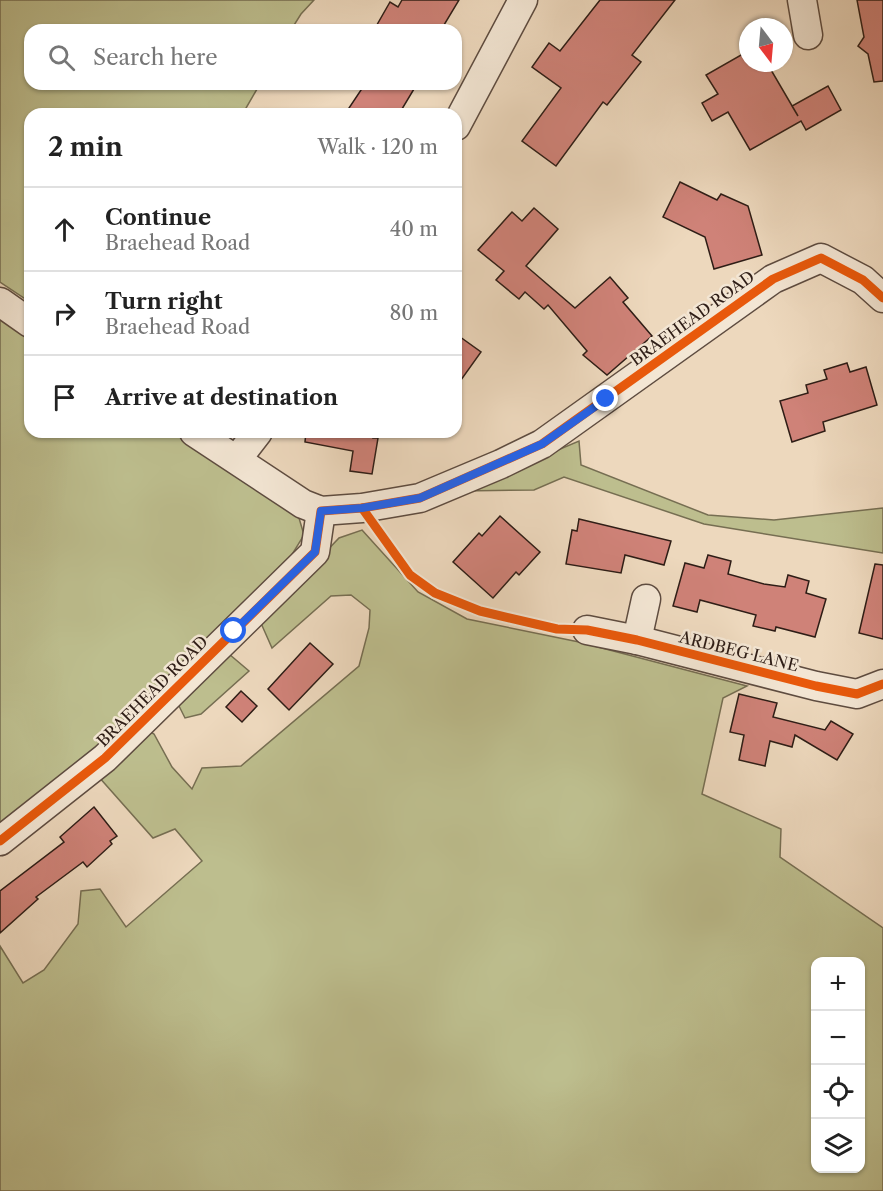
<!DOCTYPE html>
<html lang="en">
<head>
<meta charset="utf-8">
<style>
	:root { --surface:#fff; --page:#f6f6f6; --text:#222; --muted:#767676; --line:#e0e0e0 }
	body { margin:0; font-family:"Libre Caslon Text",serif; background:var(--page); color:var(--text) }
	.controls { position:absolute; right:18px; bottom:18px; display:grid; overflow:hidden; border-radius:12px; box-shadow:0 2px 4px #0004 }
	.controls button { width:54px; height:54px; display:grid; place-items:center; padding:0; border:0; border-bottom:2px solid var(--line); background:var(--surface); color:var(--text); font:30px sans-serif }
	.compass { position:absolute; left:739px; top:18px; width:54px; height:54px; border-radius:50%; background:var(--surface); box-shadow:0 2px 4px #0004; rotate:164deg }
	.stop { position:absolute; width:18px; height:18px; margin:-14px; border:4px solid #2563eb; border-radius:50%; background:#fff }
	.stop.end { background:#2563eb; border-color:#fff; box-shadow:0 2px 6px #0008 }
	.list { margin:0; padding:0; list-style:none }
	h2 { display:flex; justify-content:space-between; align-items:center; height:78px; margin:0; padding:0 24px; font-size:26px }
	h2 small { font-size:20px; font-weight:400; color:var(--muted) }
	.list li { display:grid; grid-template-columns:39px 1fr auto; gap:18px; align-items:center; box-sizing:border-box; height:84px; padding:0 24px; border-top:2px solid var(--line) }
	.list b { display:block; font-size:22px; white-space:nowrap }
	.list p { margin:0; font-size:20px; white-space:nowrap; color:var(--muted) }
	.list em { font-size:20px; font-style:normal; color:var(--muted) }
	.icon { flex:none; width:33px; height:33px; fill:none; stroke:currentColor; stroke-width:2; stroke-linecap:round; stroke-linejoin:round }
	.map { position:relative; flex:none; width:883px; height:1191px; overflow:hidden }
	.search { position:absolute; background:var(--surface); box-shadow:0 2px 4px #0004; left:24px; top:24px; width:438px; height:66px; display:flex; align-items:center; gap:15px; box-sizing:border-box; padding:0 21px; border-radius:18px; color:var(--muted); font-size:22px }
	.panel { position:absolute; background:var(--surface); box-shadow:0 2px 4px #0004; left:24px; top:108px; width:438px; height:330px; border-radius:18px }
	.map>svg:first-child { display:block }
</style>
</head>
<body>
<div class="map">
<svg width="883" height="1191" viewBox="0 0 883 1191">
	<rect width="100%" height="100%" fill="#edd8bd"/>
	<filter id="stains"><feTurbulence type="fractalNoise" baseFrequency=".00333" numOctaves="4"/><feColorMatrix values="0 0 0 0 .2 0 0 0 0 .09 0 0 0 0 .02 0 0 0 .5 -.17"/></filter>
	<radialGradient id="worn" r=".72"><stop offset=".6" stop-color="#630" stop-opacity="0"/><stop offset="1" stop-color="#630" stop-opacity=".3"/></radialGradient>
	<!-- green -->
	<g fill="#bdbe8e" stroke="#766e52" stroke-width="1.5" fill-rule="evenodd">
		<path d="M0,0H314L301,14L291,30H30V84H260L246,108L255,114H30V302L0,282Z"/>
		<path d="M0,316L30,336V432H172L299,518L304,535L285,566L136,720L0,832Z"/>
		<path d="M579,441L581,465L708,515L774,520L883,508V553L704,524L564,477L534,490L461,491Z"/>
		<path d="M362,530L418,592L467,619L579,642L747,686L723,698L702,794L781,829L780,857L883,928V1191H0V946L23,983L44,970L78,924L81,891L100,889L126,927L202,861L175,829L153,838L98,776L146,729L154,734L172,767L192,789L202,768L241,766L359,666L369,628L370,610L351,595L331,596L272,648L260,621L339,538ZM816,962H860V1168H816Z"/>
		<path d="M229,654L249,671L201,714L185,718L176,700Z"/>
	</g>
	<!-- building -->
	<g fill="#cf8278" stroke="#2e1d16" stroke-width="1.5">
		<path d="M402,0H459L441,30H374L390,2L398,7Z"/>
		<path d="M600,0H675L632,55L641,62L607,105L603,102L556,166L522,141L561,88L532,67L549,43L560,51Z"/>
		<path d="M857,0H883V81L874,82L868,54L858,46L864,37Z"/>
		<path d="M748,51V63H767L798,116L792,106L828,86L841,110L806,130L801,121L750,150L728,112L712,121L702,103L718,94L706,75Z"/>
		<path d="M365,84H417L399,114H345Z"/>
		<path d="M680,182L717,200L721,194L748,206L762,255L714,269L705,237L663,217Z"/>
		<path d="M534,208L558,229L526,266L575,308L610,277L628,298L623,302L652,336L607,375L583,355L587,351L548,305L544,309L525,292L519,299L496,280L504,271L478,250L512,212L522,221Z"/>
		<path d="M456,334L481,352L456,387Z"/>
		<path d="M847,363L850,372L866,367L877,405L823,422L825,431L792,442L780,401L808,393L806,385L827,379L824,370Z"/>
		<path d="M306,432H374L373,438H378L372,474L350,471L353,451L305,442Z"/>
		<path d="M500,516L540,552L519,575L516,572L493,598L453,562L479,533L482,536Z"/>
		<path d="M579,519L671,541L664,565L625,555L621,573L566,564L572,530L577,531Z"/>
		<path d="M708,555L731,561L728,574L764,584L785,587L788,575L809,581L806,593L826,599L815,637L776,627L775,631L753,626L756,615L700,600L697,612L673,606L685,563L704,568Z"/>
		<path d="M875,564L883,565V639L859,633Z"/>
		<path d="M310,643L333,664L289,710L268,689Z"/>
		<path d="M241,691L257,706L242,722L226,707Z"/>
		<path d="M739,694L777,703L773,717L825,730L831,721L853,734L837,760L795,735L792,747L770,741L765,766L739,760L744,735L730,732Z"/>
		<path d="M94,807L117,836L110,841L112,844L87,867L83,862L36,897L38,899L0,933V891L64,842L60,837Z"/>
	</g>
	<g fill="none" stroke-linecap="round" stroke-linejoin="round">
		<defs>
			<g id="street">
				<path d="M802,0L808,35"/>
				<path d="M456,126L523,0"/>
				<path d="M0,302L30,323"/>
				<path d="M194,432L303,504L321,511L362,508L420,498L501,464L542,444L773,279L821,258L863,280L883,298"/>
				<path d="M237,459L258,432"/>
				<path d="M587,630L637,640L816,686L857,694L883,684"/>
				<path d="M637,640L646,599"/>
				<path d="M0,841L105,758L315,552L321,511"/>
			</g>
		</defs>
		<!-- street casing -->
		<use href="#street" stroke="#5e4c40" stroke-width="31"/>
		<!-- street -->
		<use href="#street" stroke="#f3e6d4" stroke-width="28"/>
		<defs>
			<g id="cycleway">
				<path d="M362,508L410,575L435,593L480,611L557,629L587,630L637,640L816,686L857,694L883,684"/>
				<path d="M0,841L105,758L315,552L321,511L362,508L420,498L542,444L773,279L821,258L863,280L883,298"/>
			</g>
		</defs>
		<!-- cycleway casing -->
		<use href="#cycleway" stroke="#f3e6d4" stroke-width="13"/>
		<!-- cycleway -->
		<use href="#cycleway" stroke="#e8590c" stroke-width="9"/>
	</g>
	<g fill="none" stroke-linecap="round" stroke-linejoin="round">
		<!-- route -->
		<path stroke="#2563eb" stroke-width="8" d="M234,631L315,552L321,511L362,508L420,498L542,444L606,399"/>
	</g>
	<g text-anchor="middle" stroke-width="5" stroke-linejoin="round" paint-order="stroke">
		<!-- street labels -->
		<g font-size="16" fill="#2e1d16" stroke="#f3e6d4">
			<text transform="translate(692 318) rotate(-36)" y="6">BRAEHEAD ROAD</text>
			<text transform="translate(739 651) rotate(14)" y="6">ARDBEG LANE</text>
			<text transform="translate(152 691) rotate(-45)" y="6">BRAEHEAD ROAD</text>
		</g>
	</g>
	<rect width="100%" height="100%" filter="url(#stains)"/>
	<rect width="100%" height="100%" fill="url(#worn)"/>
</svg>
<div class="controls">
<button>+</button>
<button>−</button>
<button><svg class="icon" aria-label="locate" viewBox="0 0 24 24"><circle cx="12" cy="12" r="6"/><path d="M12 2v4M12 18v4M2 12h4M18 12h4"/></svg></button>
<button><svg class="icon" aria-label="layers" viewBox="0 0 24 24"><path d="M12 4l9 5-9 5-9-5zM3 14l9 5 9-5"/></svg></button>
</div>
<svg class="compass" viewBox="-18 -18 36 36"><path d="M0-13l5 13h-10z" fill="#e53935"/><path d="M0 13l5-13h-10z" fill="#767676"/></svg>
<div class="stop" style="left:234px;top:631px"></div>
<div class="stop end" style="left:606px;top:399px"></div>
<div class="search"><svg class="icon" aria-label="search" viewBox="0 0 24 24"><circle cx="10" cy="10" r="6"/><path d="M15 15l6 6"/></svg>Search here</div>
<section class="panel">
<h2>2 min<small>Walk · 120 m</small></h2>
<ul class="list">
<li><svg class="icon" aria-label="ahead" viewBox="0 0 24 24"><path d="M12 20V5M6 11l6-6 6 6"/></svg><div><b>Continue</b><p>Braehead Road</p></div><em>40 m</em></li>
<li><svg class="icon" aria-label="right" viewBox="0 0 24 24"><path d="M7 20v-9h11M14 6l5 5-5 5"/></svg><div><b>Turn right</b><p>Braehead Road</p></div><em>80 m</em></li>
<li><svg class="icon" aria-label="arrive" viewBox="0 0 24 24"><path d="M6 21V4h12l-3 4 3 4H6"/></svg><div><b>Arrive at destination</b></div></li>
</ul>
</section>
</div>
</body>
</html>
